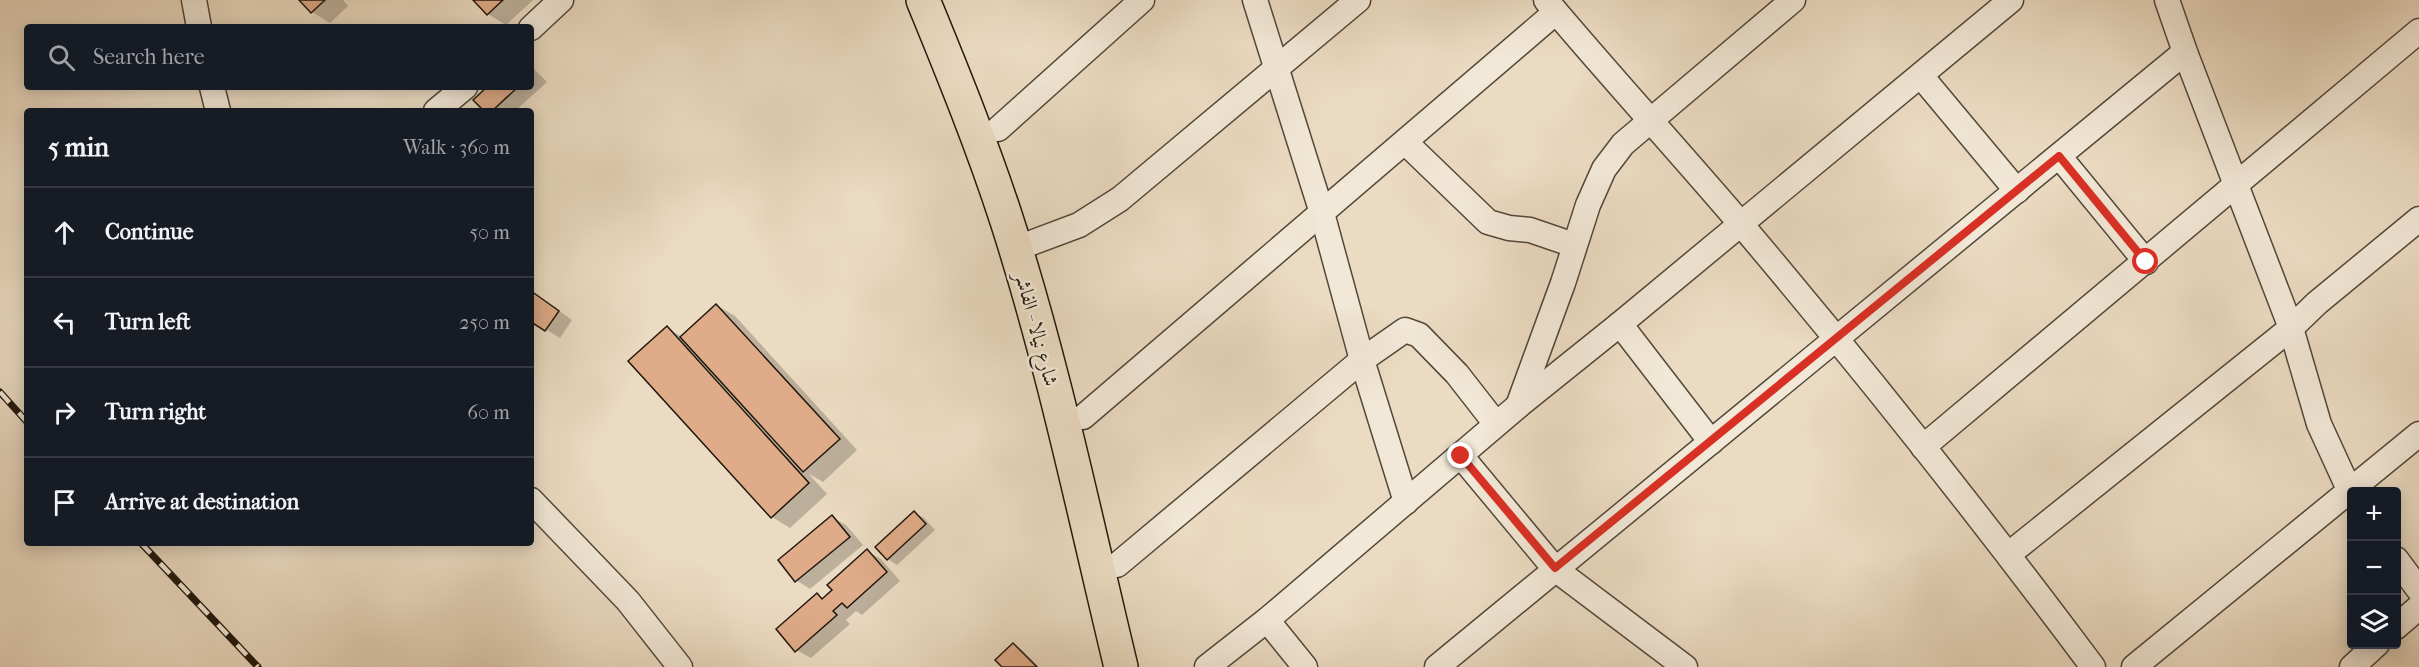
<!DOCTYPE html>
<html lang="en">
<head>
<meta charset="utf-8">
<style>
	:root { --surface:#171b24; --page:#242831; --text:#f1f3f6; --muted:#9ea1a6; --line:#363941 }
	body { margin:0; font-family:"IM FELL French Canon",Amiri,serif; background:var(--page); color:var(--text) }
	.controls { position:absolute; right:18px; bottom:18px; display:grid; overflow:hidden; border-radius:6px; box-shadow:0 3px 15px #0003 }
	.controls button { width:54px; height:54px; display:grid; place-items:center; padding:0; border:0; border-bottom:2px solid var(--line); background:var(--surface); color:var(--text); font:30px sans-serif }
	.stop { position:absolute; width:18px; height:18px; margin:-14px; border:4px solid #d93025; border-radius:50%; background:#fff }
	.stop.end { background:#d93025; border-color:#fff; box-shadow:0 2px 6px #0008 }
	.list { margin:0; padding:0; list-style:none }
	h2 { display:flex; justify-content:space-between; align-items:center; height:78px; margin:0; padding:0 24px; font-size:26px }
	h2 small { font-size:20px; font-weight:400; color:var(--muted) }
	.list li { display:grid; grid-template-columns:39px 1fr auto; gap:18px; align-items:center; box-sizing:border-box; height:90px; padding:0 24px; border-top:2px solid var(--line) }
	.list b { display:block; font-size:22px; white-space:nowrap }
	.list em { font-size:20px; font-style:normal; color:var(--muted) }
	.icon { flex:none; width:33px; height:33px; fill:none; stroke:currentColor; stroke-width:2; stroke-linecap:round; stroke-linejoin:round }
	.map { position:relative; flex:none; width:2419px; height:667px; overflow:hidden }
	.search { position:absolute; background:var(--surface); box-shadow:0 3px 15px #0003; left:24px; top:24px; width:510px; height:66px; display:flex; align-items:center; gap:15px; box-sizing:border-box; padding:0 21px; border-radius:6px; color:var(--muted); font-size:22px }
	.panel { position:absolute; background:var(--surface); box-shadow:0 3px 15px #0003; left:24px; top:108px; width:510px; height:438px; border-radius:6px }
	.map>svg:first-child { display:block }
</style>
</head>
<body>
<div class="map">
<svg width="2419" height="667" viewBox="0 0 2419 667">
	<rect width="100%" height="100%" fill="#ebdbc2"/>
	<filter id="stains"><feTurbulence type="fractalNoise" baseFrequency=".00333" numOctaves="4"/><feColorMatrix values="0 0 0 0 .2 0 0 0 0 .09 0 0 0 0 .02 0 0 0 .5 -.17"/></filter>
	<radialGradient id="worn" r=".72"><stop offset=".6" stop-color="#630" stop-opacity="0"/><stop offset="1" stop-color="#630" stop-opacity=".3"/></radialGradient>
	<!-- shadow -->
	<g fill="#0003">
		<path d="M301,0H343L348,6L330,23L312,12Z"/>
		<path d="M475,0H533L506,25L488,14Z"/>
		<path d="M531,66L547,82L515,111H486L489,87H531Z"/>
		<path d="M531,291L572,320L560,338L531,320Z"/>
		<path d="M716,305L735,316L857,450L823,482L809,474L827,494L790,528L772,517L667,328L682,337Z"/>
		<path d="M915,513L924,518L935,530L897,565L888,559Z"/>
		<path d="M832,517L846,525L863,545L810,589L796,580Z"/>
		<path d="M867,551L881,559L900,581L862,615L856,611L846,620L850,624L811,658L796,650L817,595L824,599Z"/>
		<path d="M1013,644L1022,650L1039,667H1004Z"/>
	</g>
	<!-- building -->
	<g fill="#e0ab88" stroke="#1f170d" stroke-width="1.5">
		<path d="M299,0H325L311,13Z"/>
		<path d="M473,0H503L487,15Z"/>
		<path d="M487,87H518L492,111H484L473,100Z"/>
		<path d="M531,291L559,311L545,331L531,322Z"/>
		<path d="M716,304L840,439L803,472L680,337Z"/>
		<path d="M667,326L809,483L771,518L628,361Z"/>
		<path d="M914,511L926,524L887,560L875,547Z"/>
		<path d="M832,515L850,537L795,582L778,560Z"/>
		<path d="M867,549L887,572L847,608L842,603L833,611L837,615L795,652L776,629L817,593L822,599L832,590L827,585Z"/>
		<path d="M1013,643L1037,667H1002L995,660Z"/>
	</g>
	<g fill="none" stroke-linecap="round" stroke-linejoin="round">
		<defs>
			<g id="minor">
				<path d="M194,0L199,27"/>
				<path d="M1255,0L1322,213L1362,360L1406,502"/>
				<path d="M1546,0C1609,75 1676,148 1740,223C1862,367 1980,516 2093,667"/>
				<path d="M2167,0L2185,52L2291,328L2319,424L2352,496"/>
				<path d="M531,28L561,0"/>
				<path d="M1921,76L2017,191"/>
				<path d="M212,87L218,111"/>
				<path d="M436,111L465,87"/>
				<path d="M998,129L1142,0"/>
				<path d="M1405,142L1488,222L1509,228L1530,230L1574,245"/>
				<path d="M2059,156L2146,262"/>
				<path d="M1015,249L1079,225L1120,199L1358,0"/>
				<path d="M1620,324L1711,442"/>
				<path d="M1518,406L1563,283L1588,205L1604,169L1623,144L1793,0"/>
				<path d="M1083,417L1556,12"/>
				<path d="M1923,447L2419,31"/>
				<path d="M1461,456L1555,569L1685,667"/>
				<path d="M531,500L628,601L680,667"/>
				<path d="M2009,554L2291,328L2317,303L2419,219"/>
				<path d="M2396,559L2419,590"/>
				<path d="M1117,565L1362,360L1405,330L1419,335L1457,374L1496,424"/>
				<path d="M1267,620L1305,667"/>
				<path d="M2396,627L2419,607"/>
				<path d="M1207,667L1267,620L1518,406L1620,324L2011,0"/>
				<path d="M1437,667L2185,52"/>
				<path d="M2134,667L2419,434"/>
				<path d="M2352,667L2377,644"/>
			</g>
			<path id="highway" d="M923,0C953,73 983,147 1007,221C1054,367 1085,518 1121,667"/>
		</defs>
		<!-- minor casing -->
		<use href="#minor" stroke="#52483a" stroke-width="27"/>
		<!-- highway casing -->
		<use href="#highway" stroke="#1f170d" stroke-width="36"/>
		<!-- minor -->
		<use href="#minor" stroke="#f2e8d7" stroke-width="24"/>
		<!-- highway -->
		<use href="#highway" stroke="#ebdbc2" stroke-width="33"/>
		<defs>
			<g id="rail">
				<path d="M0,392L27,422"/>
				<path d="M141,543L258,667"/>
			</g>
		</defs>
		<!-- rail casing -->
		<use href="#rail" stroke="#1f170d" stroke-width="7"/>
		<!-- rail -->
		<use href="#rail" stroke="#f2e8d7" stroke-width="4.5" stroke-dasharray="14" stroke-linecap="butt"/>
	</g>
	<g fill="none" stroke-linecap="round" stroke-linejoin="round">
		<!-- route -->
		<path stroke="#d93025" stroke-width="8" d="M1461,456L1555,568L2059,156L2146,262"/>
	</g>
	<g text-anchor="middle" stroke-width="5" stroke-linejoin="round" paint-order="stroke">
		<!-- street labels -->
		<g font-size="20" fill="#1f170d" stroke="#f2e8d7">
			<text transform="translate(1037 329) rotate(75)" y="7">شارع نيالا - الفاشر</text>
		</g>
	</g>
	<rect width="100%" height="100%" filter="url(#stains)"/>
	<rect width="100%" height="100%" fill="url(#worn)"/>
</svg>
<div class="controls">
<button>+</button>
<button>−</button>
<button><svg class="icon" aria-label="layers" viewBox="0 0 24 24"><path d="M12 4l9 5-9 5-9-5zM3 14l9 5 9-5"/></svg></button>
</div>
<div class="stop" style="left:2146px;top:262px"></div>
<div class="stop end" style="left:1461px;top:456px"></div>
<div class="search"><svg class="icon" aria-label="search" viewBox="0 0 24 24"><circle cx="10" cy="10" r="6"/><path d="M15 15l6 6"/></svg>Search here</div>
<section class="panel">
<h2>5 min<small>Walk · 360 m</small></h2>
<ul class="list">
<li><svg class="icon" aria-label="ahead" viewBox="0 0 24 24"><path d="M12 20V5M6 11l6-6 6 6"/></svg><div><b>Continue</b></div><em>50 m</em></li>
<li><svg class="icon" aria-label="left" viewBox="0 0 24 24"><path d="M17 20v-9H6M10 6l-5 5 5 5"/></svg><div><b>Turn left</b></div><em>250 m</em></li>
<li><svg class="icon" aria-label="right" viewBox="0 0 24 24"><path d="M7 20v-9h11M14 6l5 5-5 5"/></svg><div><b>Turn right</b></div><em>60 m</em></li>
<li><svg class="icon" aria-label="arrive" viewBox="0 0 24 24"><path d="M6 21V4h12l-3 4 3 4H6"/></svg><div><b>Arrive at destination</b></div></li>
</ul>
</section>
</div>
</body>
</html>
